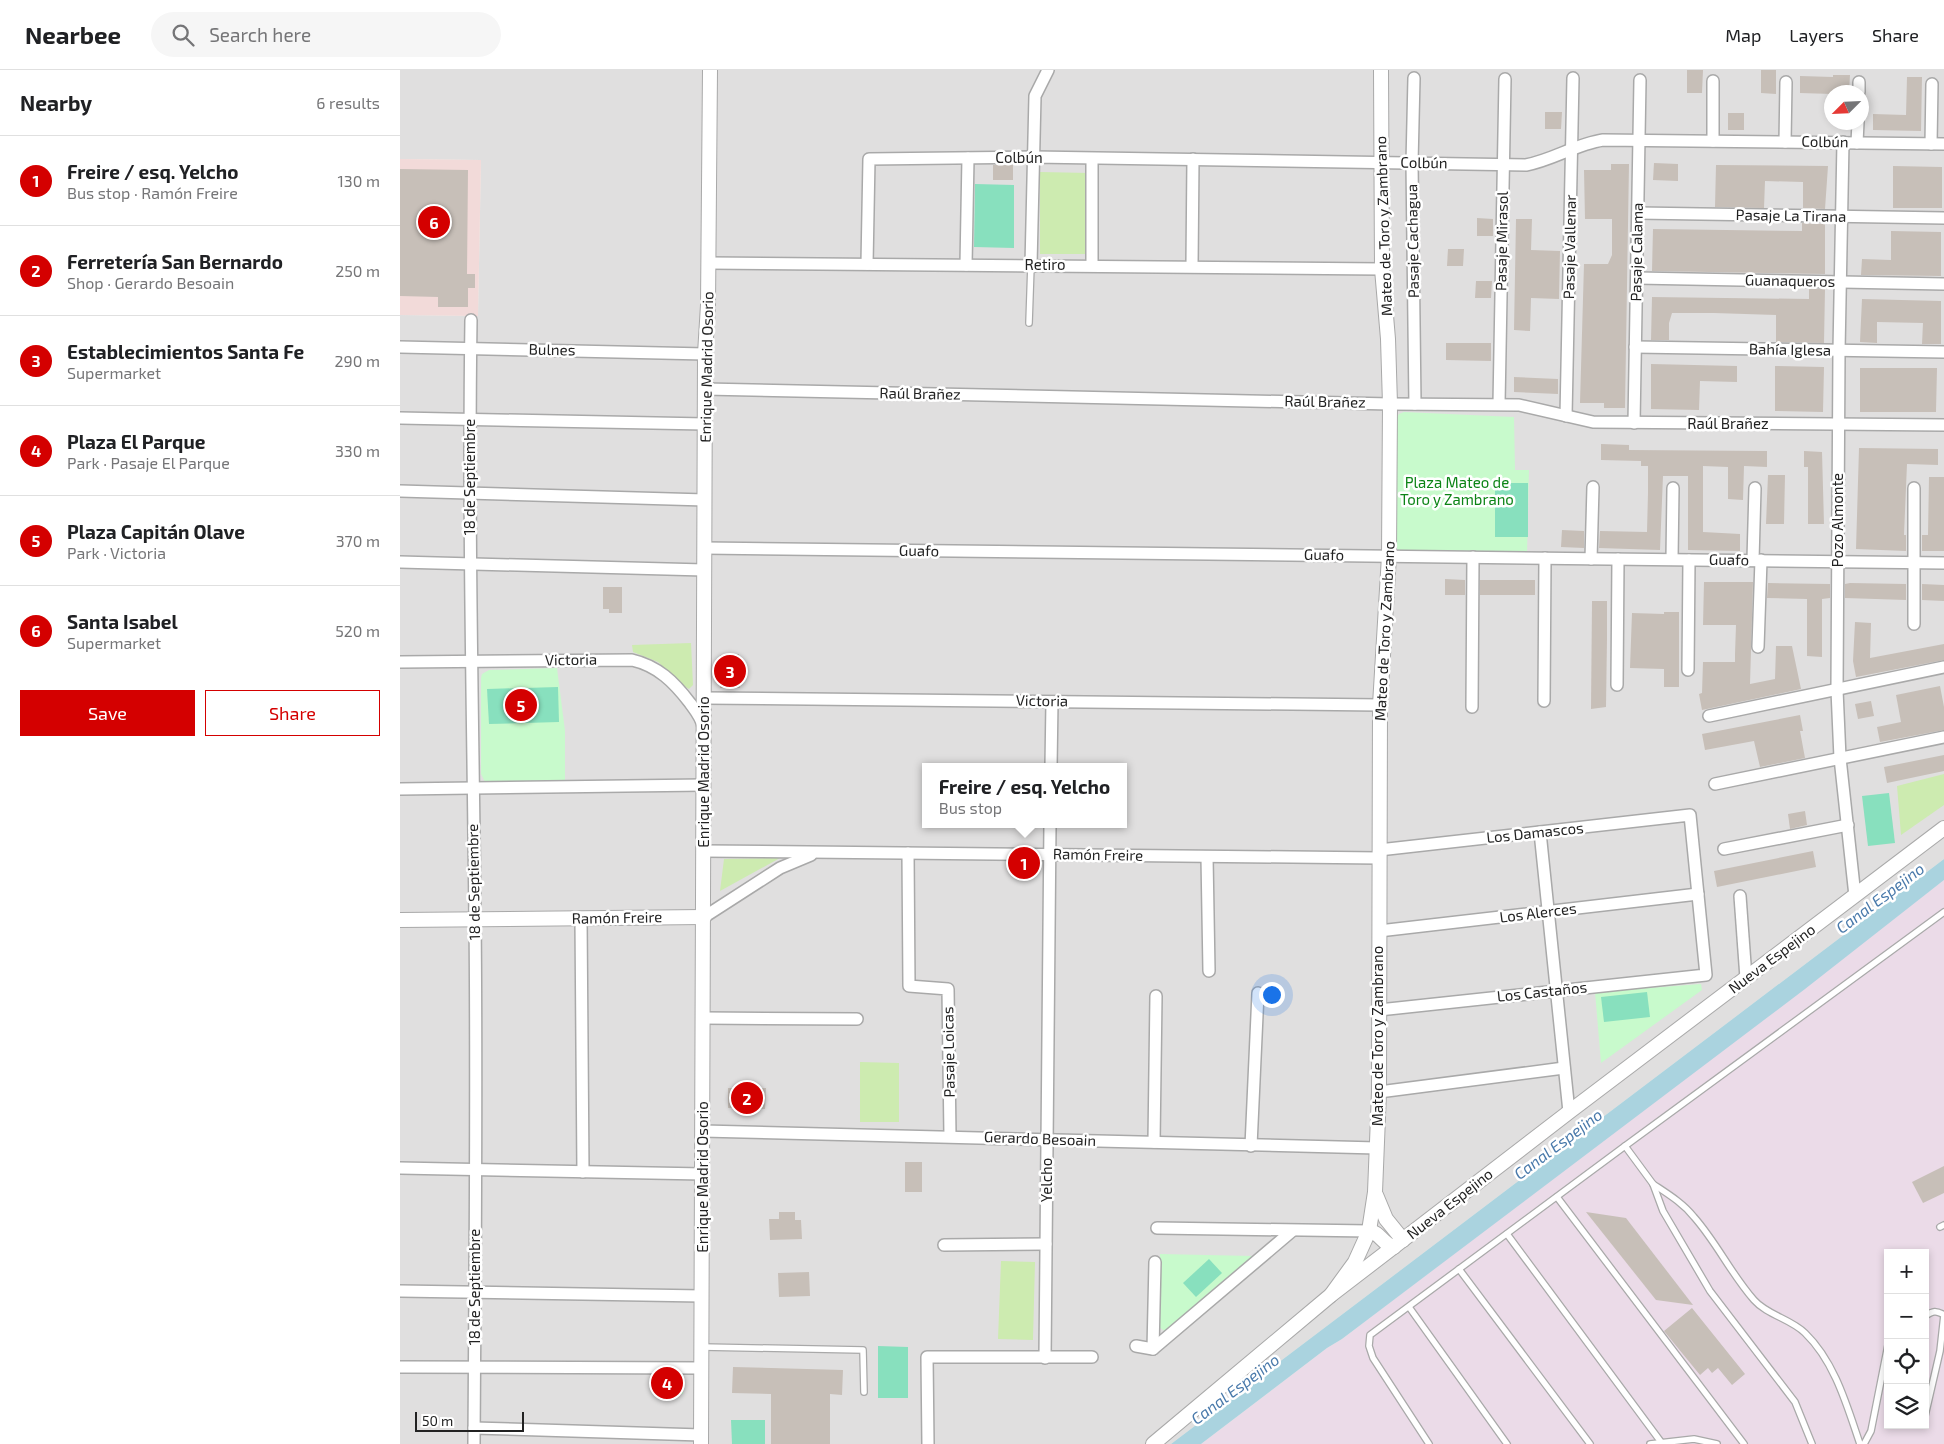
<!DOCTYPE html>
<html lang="en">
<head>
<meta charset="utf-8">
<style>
	:root { --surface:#fff; --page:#f6f6f6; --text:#202124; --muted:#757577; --line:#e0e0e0; --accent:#d40000 }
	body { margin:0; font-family:"Exo 2",sans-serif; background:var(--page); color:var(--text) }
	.controls { position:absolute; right:15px; bottom:15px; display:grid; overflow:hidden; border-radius:0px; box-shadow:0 2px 8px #0003 }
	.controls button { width:45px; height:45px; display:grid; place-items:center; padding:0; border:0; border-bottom:1px solid var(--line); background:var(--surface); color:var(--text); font:25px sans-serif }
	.compass { position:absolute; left:1424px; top:15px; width:45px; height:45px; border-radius:50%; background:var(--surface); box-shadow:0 2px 8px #0003; rotate:246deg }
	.scale { position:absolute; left:15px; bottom:12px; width:109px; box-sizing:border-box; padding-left:5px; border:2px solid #222; border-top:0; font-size:14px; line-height:18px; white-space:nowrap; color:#222; -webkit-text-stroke:4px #fff; paint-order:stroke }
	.you { position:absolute; left:871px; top:924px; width:18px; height:18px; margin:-12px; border:4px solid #fff; border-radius:50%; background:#1a73e8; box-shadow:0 0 0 8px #1a73e833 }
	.badge { display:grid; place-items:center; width:32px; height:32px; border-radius:50%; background:var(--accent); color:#fff; font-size:16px; font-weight:700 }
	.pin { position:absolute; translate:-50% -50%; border:2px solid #fff; box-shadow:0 1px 5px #0006 }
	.popup { position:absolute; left:522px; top:693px; width:205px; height:65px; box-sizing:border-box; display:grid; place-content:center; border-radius:0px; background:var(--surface); filter:drop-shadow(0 1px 4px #0005); font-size:16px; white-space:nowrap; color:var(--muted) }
	.popup b { font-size:19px; color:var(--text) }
	.popup::after { content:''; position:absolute; left:50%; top:100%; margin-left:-10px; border:10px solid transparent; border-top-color:var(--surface) }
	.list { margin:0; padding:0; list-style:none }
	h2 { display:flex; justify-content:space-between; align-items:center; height:65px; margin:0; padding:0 20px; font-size:21px }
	h2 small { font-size:16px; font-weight:400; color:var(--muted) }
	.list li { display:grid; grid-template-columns:32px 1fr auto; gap:15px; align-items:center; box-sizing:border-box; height:90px; padding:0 20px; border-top:1px solid var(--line) }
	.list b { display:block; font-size:19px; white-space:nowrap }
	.list p { margin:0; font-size:16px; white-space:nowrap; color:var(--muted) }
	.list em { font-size:16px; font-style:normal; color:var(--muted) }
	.actions { display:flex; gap:10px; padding:15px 20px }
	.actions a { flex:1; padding:11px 0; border:1px solid var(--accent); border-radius:0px; text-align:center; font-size:18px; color:var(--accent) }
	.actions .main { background:var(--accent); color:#fff }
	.icon { flex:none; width:28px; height:28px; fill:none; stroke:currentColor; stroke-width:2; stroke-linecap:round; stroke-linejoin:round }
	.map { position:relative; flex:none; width:1544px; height:1374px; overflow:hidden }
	header { display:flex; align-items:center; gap:30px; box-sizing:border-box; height:70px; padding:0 25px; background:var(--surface); border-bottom:1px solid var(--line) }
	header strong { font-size:24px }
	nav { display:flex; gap:28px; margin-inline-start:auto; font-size:18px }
	.search { width:350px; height:45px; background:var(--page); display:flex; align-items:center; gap:12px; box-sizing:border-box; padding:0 18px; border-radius:28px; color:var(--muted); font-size:19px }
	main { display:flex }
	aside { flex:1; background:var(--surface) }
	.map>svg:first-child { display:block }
</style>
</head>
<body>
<header>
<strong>Nearbee</strong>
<div class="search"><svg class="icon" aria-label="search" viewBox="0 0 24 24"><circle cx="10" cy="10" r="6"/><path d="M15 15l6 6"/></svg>Search here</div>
<nav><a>Map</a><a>Layers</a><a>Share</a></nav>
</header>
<main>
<aside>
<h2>Nearby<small>6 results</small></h2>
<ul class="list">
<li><span class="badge">1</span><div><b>Freire / esq. Yelcho</b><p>Bus stop · Ramón Freire</p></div><em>130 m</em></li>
<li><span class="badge">2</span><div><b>Ferretería San Bernardo</b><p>Shop · Gerardo Besoain</p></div><em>250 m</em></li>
<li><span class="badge">3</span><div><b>Establecimientos Santa Fe</b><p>Supermarket</p></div><em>290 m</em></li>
<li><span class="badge">4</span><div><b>Plaza El Parque</b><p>Park · Pasaje El Parque</p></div><em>330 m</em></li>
<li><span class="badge">5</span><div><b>Plaza Capitán Olave</b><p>Park · Victoria</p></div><em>370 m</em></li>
<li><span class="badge">6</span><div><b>Santa Isabel</b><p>Supermarket</p></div><em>520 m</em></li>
</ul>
<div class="actions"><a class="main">Save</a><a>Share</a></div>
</aside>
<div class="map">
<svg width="1544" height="1374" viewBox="0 0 1544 1374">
	<rect width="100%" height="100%" fill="#f2efe9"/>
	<!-- residential -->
	<path fill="#e0dfdf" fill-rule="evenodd" d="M0,0H1544V789L771,1374H0V245L78,246L81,90L0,89ZM1432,22H1462V52H1432ZM525,697H723V754H525Z"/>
	<!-- commercial -->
	<path fill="#f2dad9" d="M0,89L81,90L78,246L0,245Z"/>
	<!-- industrial -->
	<path fill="#ebdbe8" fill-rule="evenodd" d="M1544,810V1374H801L927,1278L942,1269ZM1488,1183H1525V1355H1488Z"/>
	<!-- grass -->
	<g fill="#cdebb0">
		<path d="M640,102L690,103V184H640Z"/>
		<path d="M291,573L293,615L289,619L284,616L258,592L233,582L232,575Z"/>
		<path d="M1544,704V735L1501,765L1497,716Z"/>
		<path d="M380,788L320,821L324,789Z"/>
		<path d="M460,992L499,993V1052H460Z"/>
		<path d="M601,1191L635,1192L633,1270L598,1269Z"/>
	</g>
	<!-- park -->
	<g fill="#c8facc">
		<path d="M1004,342L1114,347L1115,400H1129L1127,484L999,481L995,476L996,349L999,344Z"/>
		<path d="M157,598L165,661V714L85,712L81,704V608L82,604L89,600Z"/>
		<path d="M1301,914L1302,920L1201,993L1195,922Z"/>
		<path d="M760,1184L853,1186L766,1262L759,1257Z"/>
		<path d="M252,1302L283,1303V1324L252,1323Z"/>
	</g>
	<!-- pitch -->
	<g fill="#88e0be">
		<path d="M575,114L614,115V178L574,177Z"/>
		<rect x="1095" y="413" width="33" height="54"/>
		<path d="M158,617L159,652L89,654L87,619Z"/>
		<path d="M1489,723L1495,773L1468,776L1462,726Z"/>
		<path d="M1247,922L1250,947L1204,952L1201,927Z"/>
		<path d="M809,1189L822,1203L796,1227L783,1213Z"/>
		<path d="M478,1276L508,1277V1328H478Z"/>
		<path d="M331,1350H365V1374H332Z"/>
	</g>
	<!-- water -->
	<path fill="#aad3df" d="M1544,789V810L1405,919L942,1269L927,1278L801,1374H771Z"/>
	<!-- building -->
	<g fill="#c7bfb8">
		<path d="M1287,0H1303L1302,23H1287Z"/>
		<path d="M1361,0H1376V24L1361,23Z"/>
		<path d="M1433,5H1450L1449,22H1432V24L1400,23V6L1433,7Z"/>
		<path d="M1507,7H1522L1521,61L1473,60V44L1506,45Z"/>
		<path d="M1145,42H1162L1161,59H1145Z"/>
		<rect x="1328" y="43" width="16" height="17"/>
		<path d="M1254,93L1278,94V111L1253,110Z"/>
		<path d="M1211,94H1229L1225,338H1204V333H1180L1184,194H1208L1212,185V149H1185L1184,100H1211Z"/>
		<rect x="593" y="95" width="20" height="15"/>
		<path d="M1316,95L1428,96L1425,139L1403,138V112L1365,111L1364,138L1315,137Z"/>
		<path d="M1493,96L1542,97V138H1493Z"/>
		<path d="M0,99L68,100L67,204H75V218H68V237H38V227L0,226Z"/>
		<path d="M1077,148L1093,149V166H1077Z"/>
		<path d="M1116,149H1132L1131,180L1160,181L1159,229L1131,228L1130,261L1114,260Z"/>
		<path d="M1402,153L1425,154V204L1252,201L1253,159L1402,161Z"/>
		<path d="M1491,161L1541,162V206L1461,205L1462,189L1491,190Z"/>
		<path d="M1048,179H1064L1063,196H1047Z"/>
		<path d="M1076,211H1092L1091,228H1075Z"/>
		<path d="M1409,219H1425L1424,273L1376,272V245L1314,243H1272L1269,253V270H1251L1252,227L1409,229Z"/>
		<path d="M1462,229L1541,231V274H1522L1523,253L1477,252V273L1460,272Z"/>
		<path d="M1046,273H1091V291L1046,290Z"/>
		<path d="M1251,294L1337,296V312L1300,311L1299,340L1251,339Z"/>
		<path d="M1375,296L1424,297L1423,342L1375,341Z"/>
		<path d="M1460,298H1537L1536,342H1460Z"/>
		<path d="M1114,307L1158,309V324L1114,322Z"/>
		<path d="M1201,374L1229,375V380L1367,381V397L1344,396L1343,430L1328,429V397L1303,396V462L1340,464V481L1288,480V406H1263L1260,480L1199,478L1200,461L1247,462L1248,423V396H1241V391L1201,390Z"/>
		<path d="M1459,378L1538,379V395L1507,394L1504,465H1506V481L1456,479Z"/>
		<path d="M1404,381L1422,382L1424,454H1408V397H1404Z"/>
		<path d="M1368,405H1385L1384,454H1366Z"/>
		<path d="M1529,407H1544V481H1522V465H1528Z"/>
		<path d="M1162,460L1184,461V478L1161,477Z"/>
		<path d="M1045,509L1065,510V525H1045Z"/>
		<rect x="1080" y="510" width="55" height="15"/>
		<path d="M1304,512H1353L1350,614L1375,609L1376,576H1392L1401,619L1302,640L1299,624L1302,623L1303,592H1335V584L1336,555H1303Z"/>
		<path d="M1368,513L1430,514V528L1422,529V587L1407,586V529L1367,528Z"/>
		<path d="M1450,513L1506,514V530L1445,528V514Z"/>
		<path d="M1522,514L1544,515V531L1522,530Z"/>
		<path d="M203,517H222V543H209V539H203Z"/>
		<path d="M1192,531H1207V568L1206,637L1191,639Z"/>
		<path d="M1264,542H1279V617H1264V599L1230,598L1232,543L1264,544Z"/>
		<path d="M1455,552L1471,553L1470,588L1544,574V590L1456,607L1453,591Z"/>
		<path d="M339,584L340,618H320V585Z"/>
		<path d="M1540,616L1544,637V660L1480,672L1477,657L1501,652L1496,625Z"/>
		<path d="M1471,631L1474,646L1458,649L1455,634Z"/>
		<path d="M1400,645L1403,661H1400L1405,688L1360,697L1354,671L1305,680L1302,664Z"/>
		<path d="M1544,685V701L1487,713L1484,697Z"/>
		<path d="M1405,741L1407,755L1390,759L1388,744Z"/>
		<path d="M1413,781L1416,797L1317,817L1314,801Z"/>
		<path d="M328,1018H366L365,1039L328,1038Z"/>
		<rect x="505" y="1092" width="17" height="30"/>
		<path d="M1544,1096V1123L1523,1133L1512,1112Z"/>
		<path d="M379,1142H395V1150H401L402,1169L370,1170L369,1149H379Z"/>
		<path d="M1186,1142L1226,1148L1293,1235L1256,1230Z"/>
		<path d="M409,1202L410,1226L379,1227L378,1203Z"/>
		<path d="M1292,1238L1345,1304L1332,1315L1318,1298L1312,1303L1308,1298L1300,1305L1264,1261Z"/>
		<path d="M333,1297L443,1300L442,1325L430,1324V1374H371V1324L332,1323Z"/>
	</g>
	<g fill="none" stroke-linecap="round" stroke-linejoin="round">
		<defs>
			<g id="service">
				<path d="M629,253L631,195"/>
				<path d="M1253,1114C1268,1124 1283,1133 1294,1147C1317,1173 1331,1204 1354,1230C1367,1245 1391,1249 1405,1263C1435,1292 1447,1336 1460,1374"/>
				<path d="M1157,1127L1344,1374"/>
				<path d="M1540,1157L1544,1155"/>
				<path d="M1107,1164L1261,1372"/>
				<path d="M1059,1199L1190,1374"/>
				<path d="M1009,1237L1107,1374"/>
				<path d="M1525,1246C1533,1241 1536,1240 1544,1245L1540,1281L1525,1346"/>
				<path d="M302,1277L463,1280L464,1322"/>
				<path d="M1510,1355H1518"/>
				<path d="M1029,1374L973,1288L969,1276L970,1265L1225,1076"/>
				<path d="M1250,1374L1294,1369L1317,1374"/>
				<path d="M1412,1374L1395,1332L1310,1221L1263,1141L1253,1114L1225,1076L1544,842"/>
				<path d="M1464,1374L1471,1361L1488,1275"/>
			</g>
			<g id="minor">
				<path d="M1014,8L1012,93L1015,334"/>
				<path d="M1459,22V12"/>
				<path d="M1313,71V11"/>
				<path d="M1385,72L1386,12"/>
				<path d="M1443,72L1439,281L1437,620L1440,688L1455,826"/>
				<path d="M1457,73L1458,52"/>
				<path d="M1531,74L1532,14"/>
				<path d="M1238,143L1544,148"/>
				<path d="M309,193L982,199"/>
				<path d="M467,194L469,89L634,87L1126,95C1153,90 1176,74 1203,70L1544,74"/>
				<path d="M566,195L568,88"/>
				<path d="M631,195L635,26L648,0"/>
				<path d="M692,195V89"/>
				<path d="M792,196L793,89"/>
				<path d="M1237,208L1544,214"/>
				<path d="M71,250C68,450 73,649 75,849C77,1024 75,1199 74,1374"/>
				<path d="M0,277L305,284"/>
				<path d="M1235,277L1544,282"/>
				<path d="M305,319L990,334L1119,335L1193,352L1544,355"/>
				<path d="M1099,334L1105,9"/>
				<path d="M1166,346L1173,8"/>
				<path d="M0,348L305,354"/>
				<path d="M1234,353L1240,10"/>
				<path d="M0,421L305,430"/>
				<path d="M304,478L1544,493"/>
				<path d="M1191,489L1193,417"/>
				<path d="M1272,489L1273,418"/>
				<path d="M1353,490L1355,418"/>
				<path d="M0,492L304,500"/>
				<path d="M1514,554V418"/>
				<path d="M1358,577L1361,490"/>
				<path d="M0,592L232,590C258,596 274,612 290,633C295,640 302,648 303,657"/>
				<path d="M1288,600L1289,490"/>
				<path d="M1217,615L1218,489"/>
				<path d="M304,628L980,635"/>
				<path d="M1144,631L1145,488"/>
				<path d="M1072,637L1073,487"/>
				<path d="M1309,646L1544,597"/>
				<path d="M651,697L652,632"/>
				<path d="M1315,714L1544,667"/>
				<path d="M0,719L304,715"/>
				<path d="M1140,762L1169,1042"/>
				<path d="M1324,779L1448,755"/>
				<path d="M304,781L979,788"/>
				<path d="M508,783L509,916L548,919L550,1066"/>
				<path d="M807,787L809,901"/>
				<path d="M1340,826L1346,908"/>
				<path d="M304,847L380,798L411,785"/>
				<path d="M181,848L183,1102"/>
				<path d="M979,861L1298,824"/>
				<path d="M979,940L1306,905L1290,745L979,780"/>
				<path d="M303,948L457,949"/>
				<path d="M979,1022L1164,998"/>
				<path d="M303,1061L977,1078"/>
				<path d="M754,1072L756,926"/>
				<path d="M851,1076L858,923"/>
				<path d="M0,1098L303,1104"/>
				<path d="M757,1158L969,1161"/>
				<path d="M544,1175L646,1174"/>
				<path d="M0,1221L302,1226"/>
				<path d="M736,1276L753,1279L892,1161"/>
				<path d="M753,1279L755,1192"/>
				<path d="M645,1288L650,754"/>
				<path d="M0,1297L302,1298"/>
				<path d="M74,1358L301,1365"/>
				<path d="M528,1374L527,1287H692"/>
			</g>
			<g id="tertiary">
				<path d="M0,850L304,847"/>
				<path d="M976,1125L986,1149L1003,1170"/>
				<path d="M969,1161C980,1162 983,1175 994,1177"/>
				<path d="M931,1225L955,1192L969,1161L975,1122L979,1022L980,635L989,486L990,334L988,269L982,199L981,0"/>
				<path d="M301,1374L305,284L308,235L310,0"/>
				<path d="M753,1374L931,1225L1169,1042L1544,758"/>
			</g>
		</defs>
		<!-- service casing -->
		<use href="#service" stroke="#a9a9a9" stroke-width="8"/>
		<!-- minor casing -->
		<use href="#minor" stroke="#a9a9a9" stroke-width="14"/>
		<!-- tertiary casing -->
		<use href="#tertiary" stroke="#a9a9a9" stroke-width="16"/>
		<!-- service -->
		<use href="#service" stroke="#fff" stroke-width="5.5"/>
		<!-- minor -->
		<use href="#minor" stroke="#fff" stroke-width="11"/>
		<!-- tertiary -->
		<use href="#tertiary" stroke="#fff" stroke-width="14"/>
	</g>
	<g text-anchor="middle" stroke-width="5" stroke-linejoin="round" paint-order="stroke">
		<!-- street labels -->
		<g font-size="15" fill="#222" stroke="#fff">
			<text transform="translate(1425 72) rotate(1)" y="5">Colbún</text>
			<text x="619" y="93">Colbún</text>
			<text transform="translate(1024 93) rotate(1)" y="5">Colbún</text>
			<text transform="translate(1391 146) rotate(1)" y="5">Pasaje La Tirana</text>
			<text transform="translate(984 156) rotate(-92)" y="5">Mateo de Toro y Zambrano</text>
			<text transform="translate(1013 171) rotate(-91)" y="5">Pasaje Cachagua</text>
			<text transform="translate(1102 171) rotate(-89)" y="5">Pasaje Mirasol</text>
			<text transform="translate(1170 177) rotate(-89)" y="5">Pasaje Vallenar</text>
			<text transform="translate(1237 182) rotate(-89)" y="5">Pasaje Calama</text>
			<text x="645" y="200">Retiro</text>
			<text transform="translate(1390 211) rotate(1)" y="5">Guanaqueros</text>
			<text transform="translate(152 280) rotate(1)" y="5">Bulnes</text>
			<text transform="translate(1390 280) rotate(1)" y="5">Bahía Iglesa</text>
			<text transform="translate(307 297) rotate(-89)" y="5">Enrique Madrid Osorio</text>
			<text transform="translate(520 324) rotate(1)" y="5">Raúl Brañez</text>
			<text transform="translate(925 332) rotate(1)" y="5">Raúl Brañez</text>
			<text x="1328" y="359">Raúl Brañez</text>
			<text transform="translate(70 407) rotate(-90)" y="5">18 de Septiembre</text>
			<text transform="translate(1438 450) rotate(-90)" y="5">Pozo Almonte</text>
			<text transform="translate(519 481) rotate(1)" y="5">Guafo</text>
			<text transform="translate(924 485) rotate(1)" y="5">Guafo</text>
			<text transform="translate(1329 490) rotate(1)" y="5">Guafo</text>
			<text transform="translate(985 561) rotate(-87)" y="5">Mateo de Toro y Zambrano</text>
			<text transform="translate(171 590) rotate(-1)" y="5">Victoria</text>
			<text transform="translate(642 631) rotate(1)" y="5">Victoria</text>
			<text transform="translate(304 702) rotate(-90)" y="5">Enrique Madrid Osorio</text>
			<text transform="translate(1135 763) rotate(-6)" y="5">Los Damascos</text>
			<text transform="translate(698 785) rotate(1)" y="5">Ramón Freire</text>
			<text transform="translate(74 812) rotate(-91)" y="5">18 de Septiembre</text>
			<text transform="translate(1138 843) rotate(-7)" y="5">Los Alerces</text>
			<text transform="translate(217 848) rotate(-1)" y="5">Ramón Freire</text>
			<text transform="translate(1372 889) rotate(-37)" y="5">Nueva Espejino</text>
			<text transform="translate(1142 922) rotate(-6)" y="5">Los Castaños</text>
			<text transform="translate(978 966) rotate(-90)" y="5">Mateo de Toro y Zambrano</text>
			<text transform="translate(549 982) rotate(-91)" y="5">Pasaje Loicas</text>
			<text transform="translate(640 1069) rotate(2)" y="5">Gerardo Besoain</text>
			<text transform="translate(303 1107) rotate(-90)" y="5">Enrique Madrid Osorio</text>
			<text transform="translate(647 1110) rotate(-90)" y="5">Yelcho</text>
			<text transform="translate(1050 1134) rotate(-38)" y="5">Nueva Espejino</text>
			<text transform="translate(75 1217) rotate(-90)" y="5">18 de Septiembre</text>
		</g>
		<!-- park labels -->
		<g font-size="15" fill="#0c8416" stroke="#fff">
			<text x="1057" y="418">Plaza Mateo de<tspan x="1057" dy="17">Toro y Zambrano</tspan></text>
		</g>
		<!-- water labels -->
		<g font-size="16" font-style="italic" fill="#4a7aab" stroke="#fff">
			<text transform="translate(1480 828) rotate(-37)" y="6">Canal Espejino</text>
			<text transform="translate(1158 1074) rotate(-37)" y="6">Canal Espejino</text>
			<text transform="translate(835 1319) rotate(-37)" y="6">Canal Espejino</text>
		</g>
	</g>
</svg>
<div class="controls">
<button>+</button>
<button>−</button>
<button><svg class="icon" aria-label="locate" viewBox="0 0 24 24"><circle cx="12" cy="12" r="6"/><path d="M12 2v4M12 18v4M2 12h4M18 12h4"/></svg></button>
<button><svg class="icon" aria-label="layers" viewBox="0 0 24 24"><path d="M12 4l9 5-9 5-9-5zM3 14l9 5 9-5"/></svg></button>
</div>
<svg class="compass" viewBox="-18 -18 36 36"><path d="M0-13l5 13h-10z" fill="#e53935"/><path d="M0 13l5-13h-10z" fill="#757577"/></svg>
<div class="scale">50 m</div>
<div class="you"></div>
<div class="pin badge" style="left:624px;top:793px">1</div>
<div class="popup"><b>Freire / esq. Yelcho</b>Bus stop</div>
<div class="pin badge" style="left:347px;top:1028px">2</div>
<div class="pin badge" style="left:330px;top:601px">3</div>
<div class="pin badge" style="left:267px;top:1313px">4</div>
<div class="pin badge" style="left:121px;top:635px">5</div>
<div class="pin badge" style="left:34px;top:152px">6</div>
</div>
</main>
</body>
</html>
